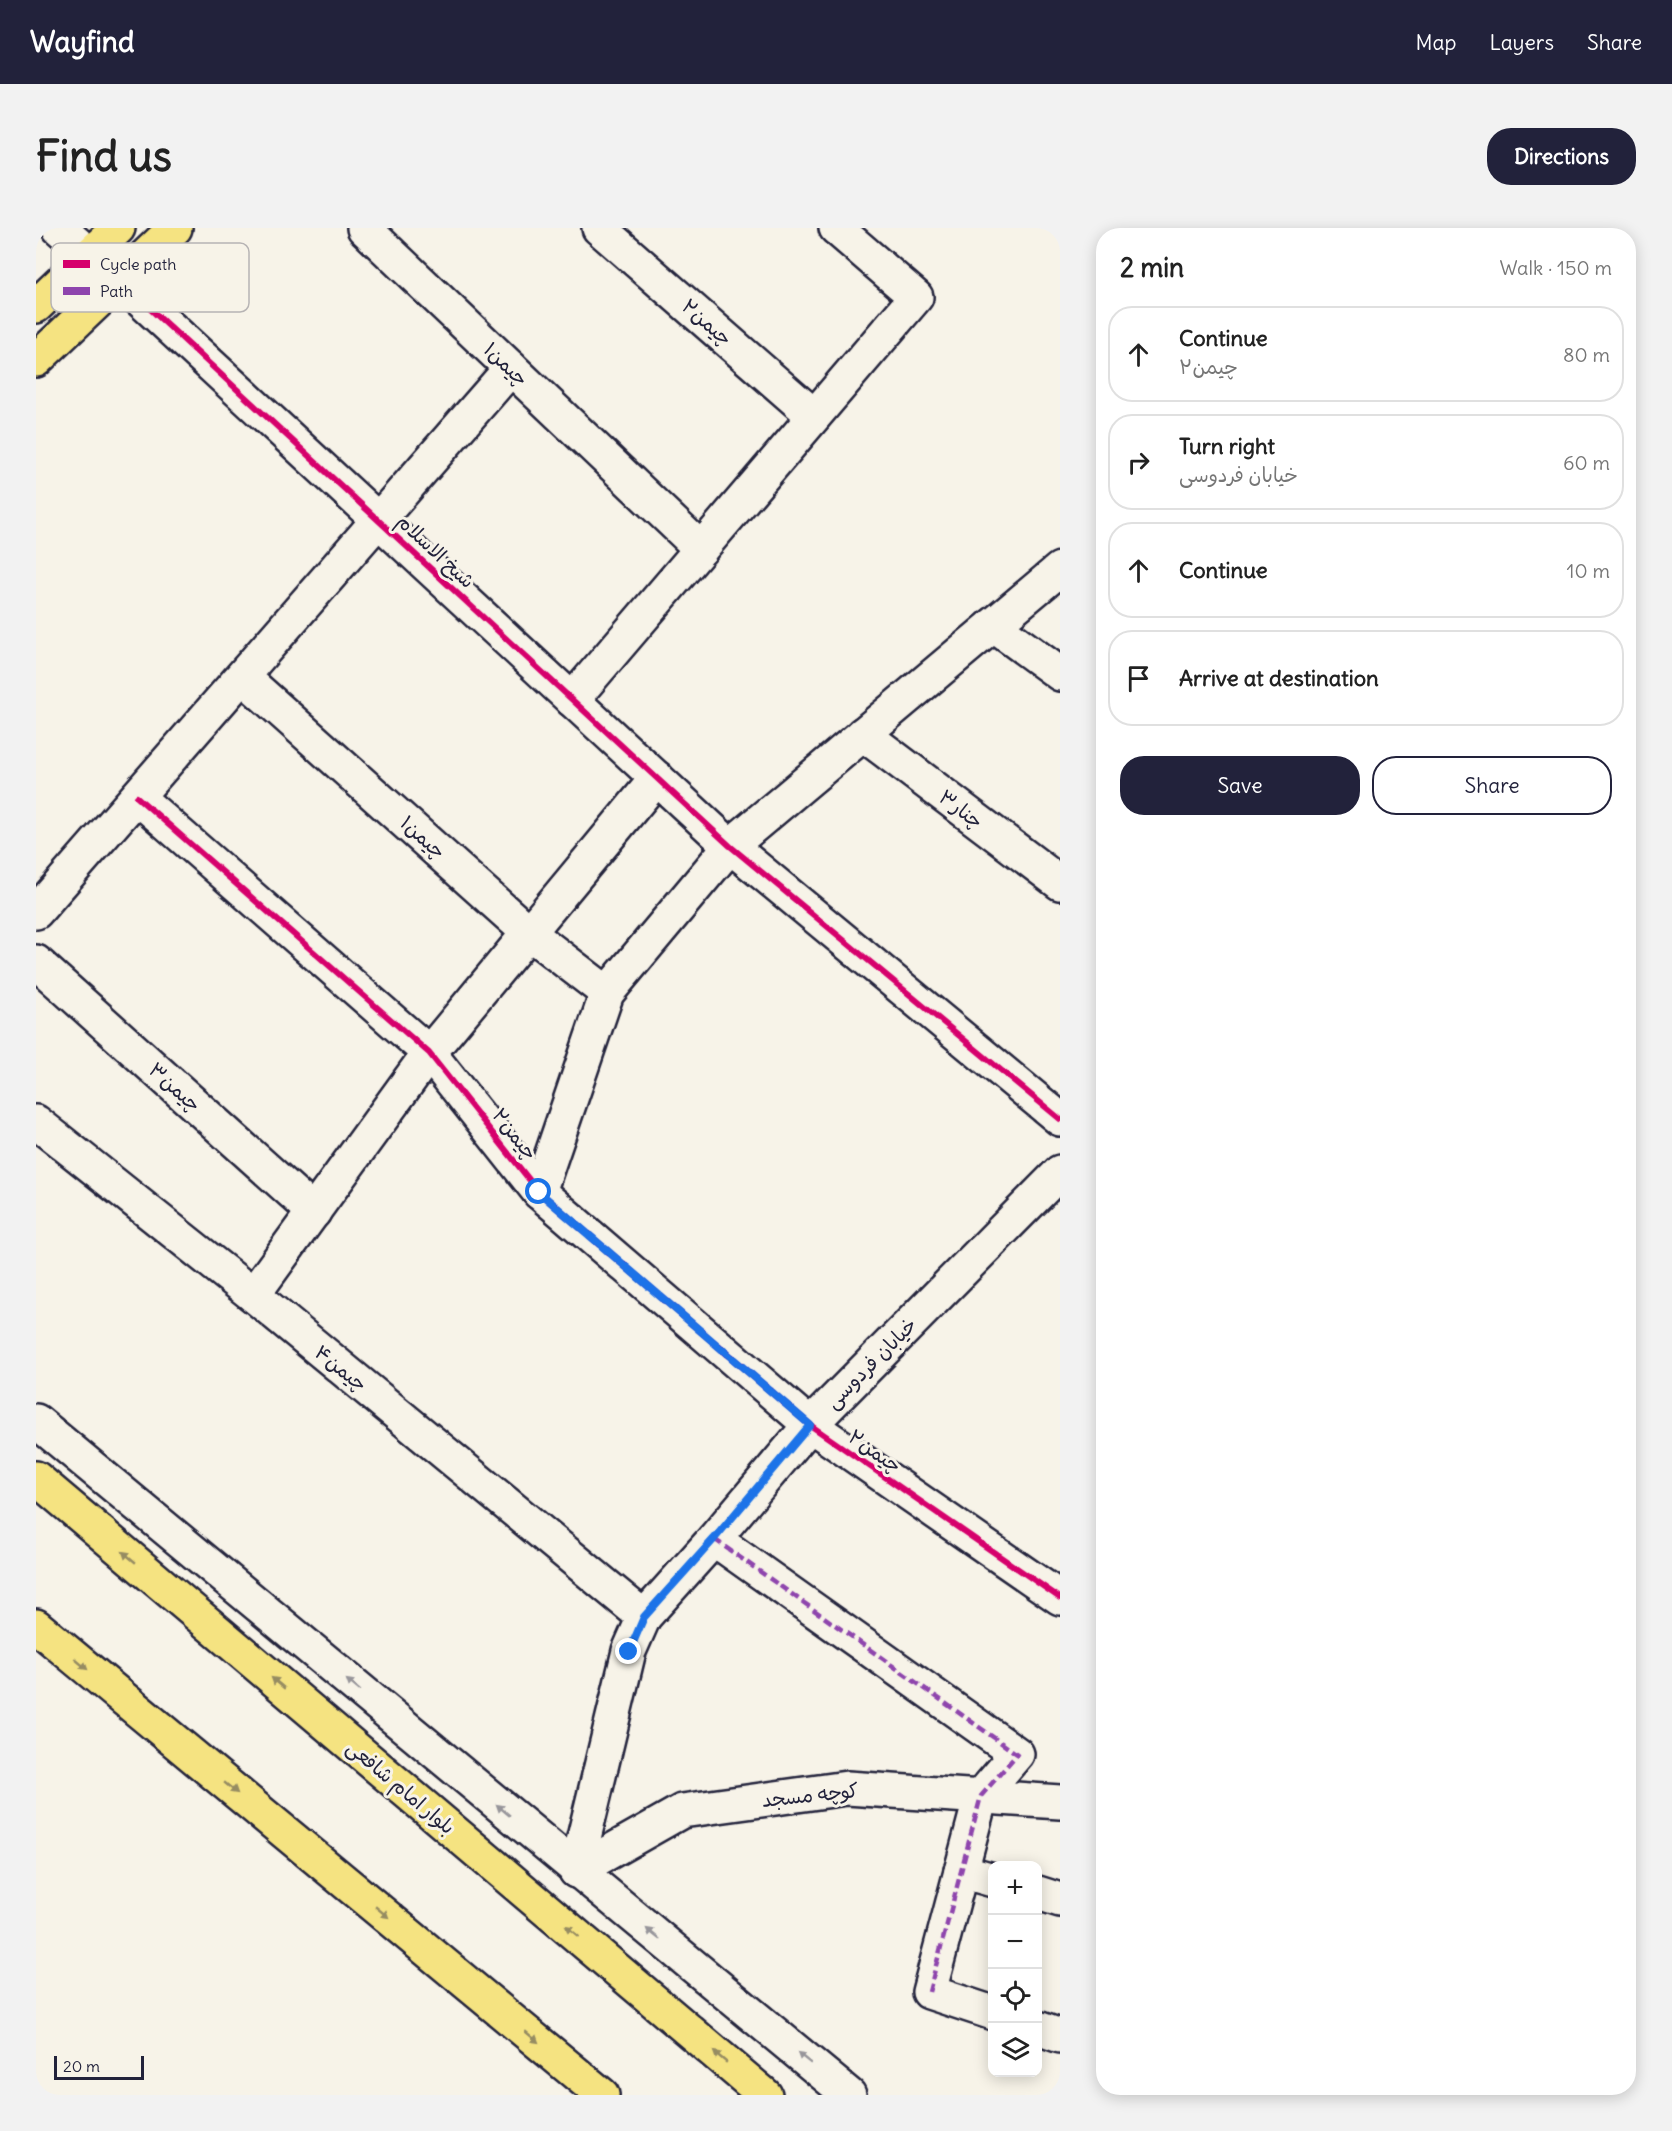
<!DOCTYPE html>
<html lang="en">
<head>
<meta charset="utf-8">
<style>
	:root { --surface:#fff; --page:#f2f2f2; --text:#222; --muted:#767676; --line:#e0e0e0; --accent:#22223b }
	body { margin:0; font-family:Delius,"Playpen Sans Arabic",sans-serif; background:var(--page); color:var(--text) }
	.controls { position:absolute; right:18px; bottom:18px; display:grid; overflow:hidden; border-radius:12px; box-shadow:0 3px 15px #0003 }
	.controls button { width:54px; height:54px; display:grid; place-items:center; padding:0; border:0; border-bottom:2px solid var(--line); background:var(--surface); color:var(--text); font:30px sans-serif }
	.scale { position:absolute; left:18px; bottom:15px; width:90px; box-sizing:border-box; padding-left:6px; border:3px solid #22223b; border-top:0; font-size:16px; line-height:21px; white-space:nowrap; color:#22223b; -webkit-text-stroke:4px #f7f3e8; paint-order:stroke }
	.stop { position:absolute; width:18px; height:18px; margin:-14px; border:4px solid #1a73e8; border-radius:50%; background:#fff }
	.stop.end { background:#1a73e8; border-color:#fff; box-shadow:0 2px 6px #0008 }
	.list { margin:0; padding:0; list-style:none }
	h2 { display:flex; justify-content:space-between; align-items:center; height:78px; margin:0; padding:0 24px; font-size:26px }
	h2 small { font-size:20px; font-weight:400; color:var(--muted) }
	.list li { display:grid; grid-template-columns:39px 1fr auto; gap:18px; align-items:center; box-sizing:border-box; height:96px; margin:0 12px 12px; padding:0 12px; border:2px solid var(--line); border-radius:24px }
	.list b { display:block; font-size:22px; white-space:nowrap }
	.list p { margin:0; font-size:20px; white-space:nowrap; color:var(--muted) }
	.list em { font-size:20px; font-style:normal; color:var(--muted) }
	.actions { display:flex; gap:12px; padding:18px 24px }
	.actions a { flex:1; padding:14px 0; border:2px solid var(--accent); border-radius:24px; text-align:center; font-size:21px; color:var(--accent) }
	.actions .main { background:var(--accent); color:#fff }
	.icon { flex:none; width:33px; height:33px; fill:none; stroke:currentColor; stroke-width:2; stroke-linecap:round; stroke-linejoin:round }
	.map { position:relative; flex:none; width:1024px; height:1867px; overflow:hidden; border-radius:24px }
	header { display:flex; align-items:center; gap:36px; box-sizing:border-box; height:84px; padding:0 30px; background:var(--accent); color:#fff }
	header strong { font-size:28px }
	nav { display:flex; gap:33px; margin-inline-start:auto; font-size:21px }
	.intro { display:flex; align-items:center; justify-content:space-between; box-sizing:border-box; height:144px; padding:0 36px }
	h1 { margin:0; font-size:42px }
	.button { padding:15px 27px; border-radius:24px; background:var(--accent); color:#fff; font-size:21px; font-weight:700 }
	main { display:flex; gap:36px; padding:0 36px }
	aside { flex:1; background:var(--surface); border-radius:24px; box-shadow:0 3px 15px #0003 }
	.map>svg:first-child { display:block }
</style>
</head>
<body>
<header>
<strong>Wayfind</strong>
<nav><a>Map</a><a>Layers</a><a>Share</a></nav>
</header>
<div class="intro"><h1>Find us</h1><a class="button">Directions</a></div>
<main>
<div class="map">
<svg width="1024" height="1867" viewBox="0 0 1024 1867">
	<rect width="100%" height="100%" fill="#f7f3e8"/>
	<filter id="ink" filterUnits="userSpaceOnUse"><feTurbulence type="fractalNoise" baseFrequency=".0167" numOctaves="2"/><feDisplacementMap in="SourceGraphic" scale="12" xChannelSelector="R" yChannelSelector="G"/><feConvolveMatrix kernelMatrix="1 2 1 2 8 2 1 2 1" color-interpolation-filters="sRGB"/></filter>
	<g filter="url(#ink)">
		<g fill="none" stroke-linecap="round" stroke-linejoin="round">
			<defs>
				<g id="minor">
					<path d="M23,0L54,27"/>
					<path d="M328,0L665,321"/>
					<path d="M563,0L778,188"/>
					<path d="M84,53L694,618L1024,891"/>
					<path d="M957,397L1024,446"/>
					<path d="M207,449L493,705L571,765"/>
					<path d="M536,472L880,69L800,0"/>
					<path d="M827,506L1024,655"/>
					<path d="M101,569L393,825L503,964L774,1197L1024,1370"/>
					<path d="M0,684L475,140"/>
					<path d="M0,734L278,984"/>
					<path d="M0,894L217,1067L608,1389"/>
					<path d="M503,964L571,765L694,618L1024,341"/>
					<path d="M217,1067L393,825L621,550"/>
					<path d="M0,1193C272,1417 541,1644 813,1867"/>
					<path d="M678,1311L981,1526L945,1568L893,1764L957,1785"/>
					<path d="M540,1643L593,1423L608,1389L678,1311L774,1197L1024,944"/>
					<path d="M540,1643L646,1583L811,1560L1024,1574"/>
					<path d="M925,1643L957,1652"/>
					<path d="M1002,1665L1024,1672"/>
					<path d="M1002,1800L1024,1808"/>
				</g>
				<g id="major">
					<path d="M0,78L82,0"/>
					<path d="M0,132L139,0"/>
					<path d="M0,1250L729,1867"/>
					<path d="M0,1398L566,1867"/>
				</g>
			</defs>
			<!-- minor casing -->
			<use href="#minor" stroke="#22223b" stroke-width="38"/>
			<!-- major casing -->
			<use href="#major" stroke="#22223b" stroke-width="38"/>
			<!-- minor -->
			<use href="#minor" stroke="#f7f3e8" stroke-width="33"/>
			<!-- major -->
			<use href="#major" stroke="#f5e381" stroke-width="33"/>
			<!-- quiet -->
			<path stroke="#8e44ad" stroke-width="4.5" stroke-dasharray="9 4.5" stroke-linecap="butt" d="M678,1311L981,1526L945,1568L893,1764"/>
			<defs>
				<g id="cycleway">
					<path d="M84,53L694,618L1024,891"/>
					<path d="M101,569L393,825L503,964L774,1197L1024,1370"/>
				</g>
			</defs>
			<!-- cycleway casing -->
			<use href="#cycleway" stroke="#f7f3e8" stroke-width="10"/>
			<!-- cycleway -->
			<use href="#cycleway" stroke="#d6006c" stroke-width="6"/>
		</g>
		<!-- one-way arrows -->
		<defs><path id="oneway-solid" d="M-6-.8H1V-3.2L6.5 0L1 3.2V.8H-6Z" transform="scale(1.5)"/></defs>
		<g fill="#968c62">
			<use href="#oneway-solid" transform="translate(93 1329) rotate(-140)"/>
			<use href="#oneway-solid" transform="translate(45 1436) rotate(40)"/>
			<use href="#oneway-solid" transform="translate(242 1455) rotate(-140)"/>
			<use href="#oneway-solid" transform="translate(195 1560) rotate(40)"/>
			<use href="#oneway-solid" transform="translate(346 1684) rotate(40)"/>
			<use href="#oneway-solid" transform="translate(536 1703) rotate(-140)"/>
			<use href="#oneway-solid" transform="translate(496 1809) rotate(40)"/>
			<use href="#oneway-solid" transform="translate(684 1829) rotate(-140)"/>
		</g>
		<g fill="#97959a">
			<use href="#oneway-solid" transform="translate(317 1457) rotate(-140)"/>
			<use href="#oneway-solid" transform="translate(467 1582) rotate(-140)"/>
			<use href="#oneway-solid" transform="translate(617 1706) rotate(-141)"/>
			<use href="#oneway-solid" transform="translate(768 1830) rotate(-141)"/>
		</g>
	</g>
	<g fill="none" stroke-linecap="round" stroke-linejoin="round" filter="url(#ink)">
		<!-- route -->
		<path stroke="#1a73e8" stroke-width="8" d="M503,964L774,1197L678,1311L608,1389L593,1424"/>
	</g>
	<g text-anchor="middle" stroke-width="6" stroke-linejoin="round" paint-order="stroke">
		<!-- street labels -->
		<g font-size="20" fill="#22223b" stroke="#f7f3e8">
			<text transform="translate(671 94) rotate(41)" y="7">چیمن۲</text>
			<text transform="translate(470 136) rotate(44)" y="7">چیمن۱</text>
			<text transform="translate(400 323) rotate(43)" y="7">شیخ الاسلام</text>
			<text transform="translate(925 581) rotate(37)" y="7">چنار۳</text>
			<text transform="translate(387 609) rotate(42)" y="7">چیمن۱</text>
			<text transform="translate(139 859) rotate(42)" y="7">چیمن۳</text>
			<text transform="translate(479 906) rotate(52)" y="7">چیمن۲</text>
			<text transform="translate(835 1135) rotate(-45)" y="7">خیابان فردوسی</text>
			<text transform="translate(305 1140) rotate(39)" y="7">چیمن۴</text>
			<text transform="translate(839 1223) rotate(35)" y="7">چیمن۲</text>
			<text transform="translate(365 1559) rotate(40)" y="7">بلوار امام شافعی</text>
			<text transform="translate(774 1567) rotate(-6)" y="7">کوچه مسجد</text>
		</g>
	</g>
	<!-- legend -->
	<rect x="15" y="15" width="198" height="69" rx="9" fill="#f7f3e8" stroke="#b7b4b4" stroke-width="1.5"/>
	<rect x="27" y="32" width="27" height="8" fill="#d6006c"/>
	<rect x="27" y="59" width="27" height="8" fill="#8e44ad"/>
	<g font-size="16" fill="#22223b">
		<text x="64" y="42">Cycle path</text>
		<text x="64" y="69">Path</text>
	</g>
</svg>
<div class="controls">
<button>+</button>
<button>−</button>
<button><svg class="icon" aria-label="locate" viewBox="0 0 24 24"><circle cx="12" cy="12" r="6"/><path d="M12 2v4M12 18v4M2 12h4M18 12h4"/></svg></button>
<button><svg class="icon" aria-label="layers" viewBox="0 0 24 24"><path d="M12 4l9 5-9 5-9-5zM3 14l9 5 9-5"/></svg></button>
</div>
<div class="scale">20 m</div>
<div class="stop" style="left:503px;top:964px"></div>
<div class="stop end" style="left:593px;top:1424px"></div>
</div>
<aside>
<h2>2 min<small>Walk · 150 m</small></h2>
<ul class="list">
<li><svg class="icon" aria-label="ahead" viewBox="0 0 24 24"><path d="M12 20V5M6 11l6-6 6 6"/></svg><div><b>Continue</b><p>چیمن۲</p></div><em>80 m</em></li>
<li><svg class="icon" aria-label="right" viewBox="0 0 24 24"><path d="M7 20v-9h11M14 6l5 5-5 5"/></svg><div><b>Turn right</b><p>خیابان فردوسی</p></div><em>60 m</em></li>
<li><svg class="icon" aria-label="ahead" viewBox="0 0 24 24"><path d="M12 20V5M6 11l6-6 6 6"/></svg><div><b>Continue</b></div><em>10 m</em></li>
<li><svg class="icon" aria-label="arrive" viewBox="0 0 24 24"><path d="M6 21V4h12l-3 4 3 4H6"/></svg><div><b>Arrive at destination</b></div></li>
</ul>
<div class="actions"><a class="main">Save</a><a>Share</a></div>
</aside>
</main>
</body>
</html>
